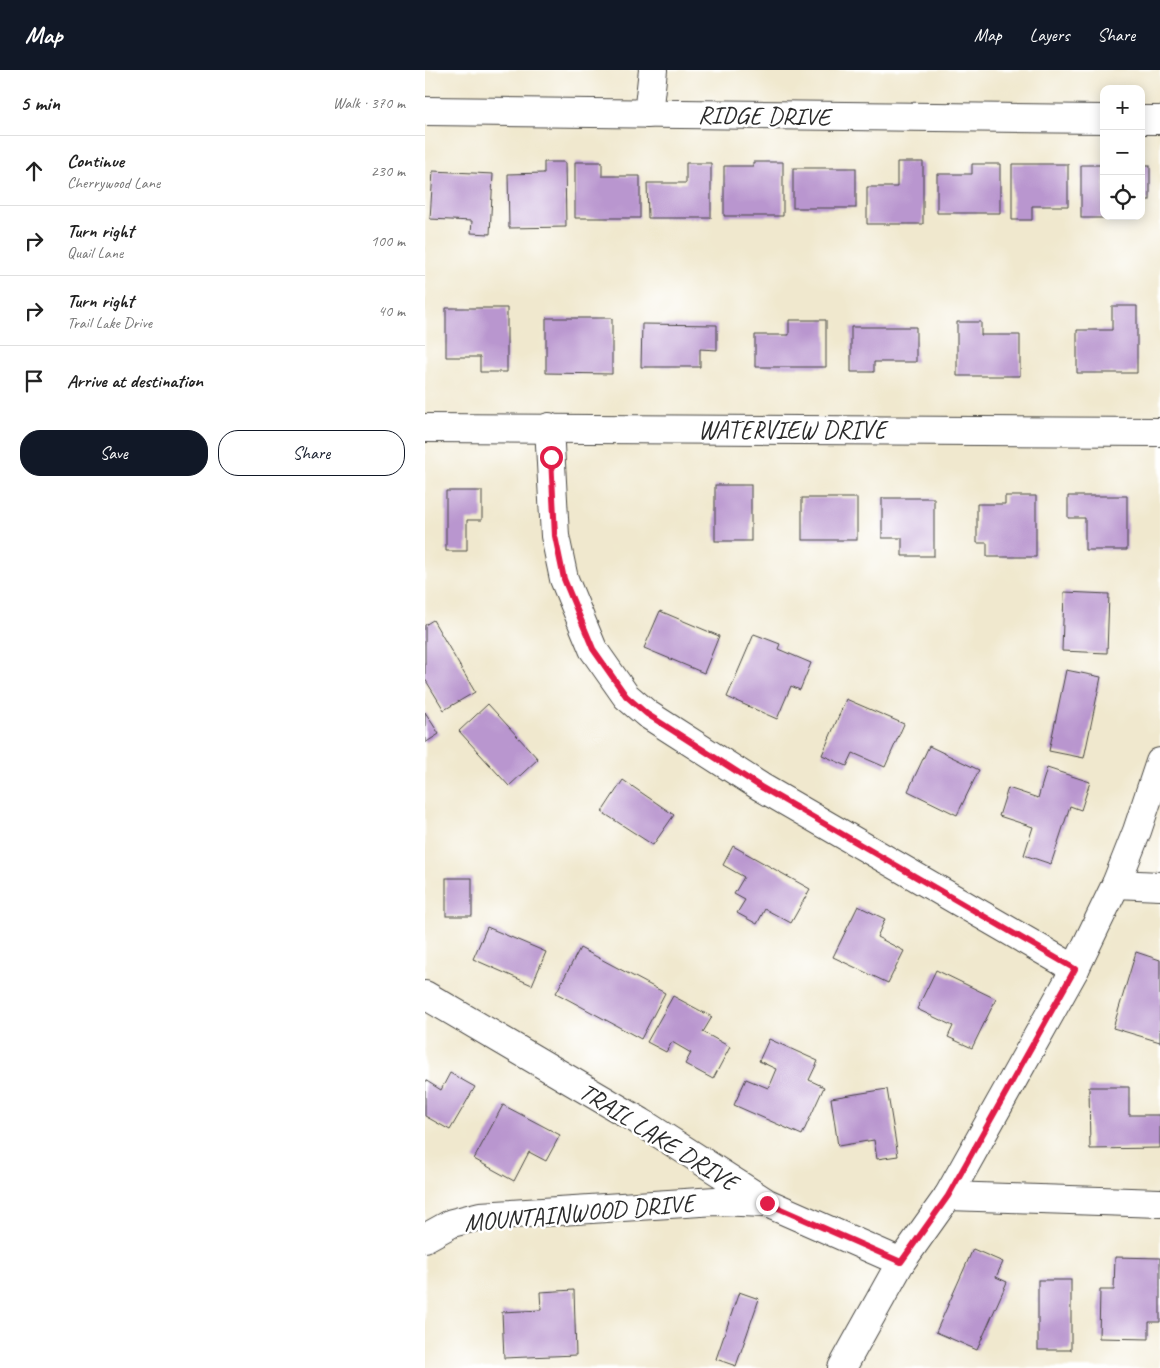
<!DOCTYPE html>
<html lang="en">
<head>
<meta charset="utf-8">
<style>
	:root { --surface:#fff; --page:#f2f2f2; --text:#222; --muted:#767676; --line:#e0e0e0; --accent:#111827 }
	body { margin:0; font-family:Caveat,sans-serif; background:var(--page); color:var(--text) }
	.controls { position:absolute; right:15px; top:15px; display:grid; overflow:hidden; border-radius:10px; box-shadow:0 2px 12px #0003 }
	.controls button { width:45px; height:45px; display:grid; place-items:center; padding:0; border:0; border-bottom:1px solid var(--line); background:var(--surface); color:var(--text); font:25px sans-serif }
	.stop { position:absolute; width:15px; height:15px; margin:-11px; border:4px solid #e11d48; border-radius:50%; background:#fff }
	.stop.end { background:#e11d48; border-color:#fff; box-shadow:0 1px 5px #0008 }
	.list { margin:0; padding:0; list-style:none }
	h2 { display:flex; justify-content:space-between; align-items:center; height:65px; margin:0; padding:0 20px; font-size:21px }
	h2 small { font-size:16px; font-weight:400; color:var(--muted) }
	.list li { display:grid; grid-template-columns:32px 1fr auto; gap:15px; align-items:center; box-sizing:border-box; height:70px; padding:0 20px; border-top:1px solid var(--line) }
	.list b { display:block; font-size:19px; white-space:nowrap }
	.list p { margin:0; font-size:16px; white-space:nowrap; color:var(--muted) }
	.list em { font-size:16px; font-style:normal; color:var(--muted) }
	.actions { display:flex; gap:10px; padding:15px 20px }
	.actions a { flex:1; padding:11px 0; border:1px solid var(--accent); border-radius:20px; text-align:center; font-size:18px; color:var(--accent) }
	.actions .main { background:var(--accent); color:#fff }
	.icon { flex:none; width:28px; height:28px; fill:none; stroke:currentColor; stroke-width:2; stroke-linecap:round; stroke-linejoin:round }
	.map { position:relative; flex:none; width:735px; height:1298px; overflow:hidden }
	header { display:flex; align-items:center; gap:30px; box-sizing:border-box; height:70px; padding:0 25px; background:var(--accent); color:#fff }
	header strong { font-size:24px }
	nav { display:flex; gap:28px; margin-inline-start:auto; font-size:18px }
	main { display:flex }
	aside { flex:1; background:var(--surface) }
	.map>svg:first-child { display:block }
</style>
</head>
<body>
<header>
<strong>Map</strong>
<nav><a>Map</a><a>Layers</a><a>Share</a></nav>
</header>
<main>
<aside>
<h2>5 min<small>Walk · 370 m</small></h2>
<ul class="list">
<li><svg class="icon" aria-label="ahead" viewBox="0 0 24 24"><path d="M12 20V5M6 11l6-6 6 6"/></svg><div><b>Continue</b><p>Cherrywood Lane</p></div><em>230 m</em></li>
<li><svg class="icon" aria-label="right" viewBox="0 0 24 24"><path d="M7 20v-9h11M14 6l5 5-5 5"/></svg><div><b>Turn right</b><p>Quail Lane</p></div><em>100 m</em></li>
<li><svg class="icon" aria-label="right" viewBox="0 0 24 24"><path d="M7 20v-9h11M14 6l5 5-5 5"/></svg><div><b>Turn right</b><p>Trail Lake Drive</p></div><em>40 m</em></li>
<li><svg class="icon" aria-label="arrive" viewBox="0 0 24 24"><path d="M6 21V4h12l-3 4 3 4H6"/></svg><div><b>Arrive at destination</b></div></li>
</ul>
<div class="actions"><a class="main">Save</a><a>Share</a></div>
</aside>
<div class="map">
<svg width="735" height="1298" viewBox="0 0 735 1298">
	<rect width="100%" height="100%" fill="#fff"/>
	<filter id="ink" filterUnits="userSpaceOnUse"><feTurbulence type="fractalNoise" baseFrequency=".02" numOctaves="2"/><feDisplacementMap in="SourceGraphic" scale="10" xChannelSelector="R" yChannelSelector="G"/><feConvolveMatrix kernelMatrix="1 2 1 2 8 2 1 2 1" color-interpolation-filters="sRGB"/></filter>
	<filter id="wash" filterUnits="userSpaceOnUse"><feTurbulence type="fractalNoise" baseFrequency=".0096" numOctaves="4" result="noise"/><feDisplacementMap in="SourceGraphic" scale="20" xChannelSelector="R" yChannelSelector="G"/><feGaussianBlur stdDeviation="1.12" result="paint"/><feColorMatrix in="noise" values="0 0 0 0 0 0 0 0 0 0 0 0 0 0 0 0 0 1.4 0 .05"/><feComposite in="paint" operator="in"/></filter>
	<g filter="url(#wash)">
		<rect width="100%" height="100%" fill="#f0e8ce"/>
		<g id="blocks">
			<!-- building -->
			<g fill="#b996cf">
				<path d="M119,92H140L141,157L84,158L83,104L119,103Z"/>
				<path d="M150,92H177V106H215V148H150Z"/>
				<path d="M328,92H358V146H299V96H328Z"/>
				<path d="M472,92H498V154H442V117H472Z"/>
				<path d="M261,93H286V148H223L222,113H261Z"/>
				<path d="M547,94H575V143H512V104H547Z"/>
				<path d="M587,94H643V136H607V150H587Z"/>
				<rect x="656" y="95" width="23" height="53"/>
				<rect x="716" y="95" width="9" height="35"/>
				<rect x="368" y="98" width="63" height="40"/>
				<path d="M8,101L68,104L65,164L46,163L47,151L5,149Z"/>
				<path d="M687,236H712V303H652V260H687Z"/>
				<path d="M21,238H82V302H55V287H21Z"/>
				<path d="M121,248H187V304L121,303Z"/>
				<path d="M364,250H401V297H330V265H364Z"/>
				<path d="M532,252H556V265H595V306H532Z"/>
				<path d="M217,254L292,255V280L275,279V297H216Z"/>
				<path d="M426,257H491V292H449V302H426Z"/>
				<rect x="290" y="415" width="36" height="56"/>
				<path d="M21,421H57V450H42V481H21Z"/>
				<path d="M580,426H611V487H562V473H552V434H580Z"/>
				<path d="M643,426H702V480H660V448H643Z"/>
				<rect x="377" y="428" width="55" height="42"/>
				<path d="M457,428H509V486H477V468H457Z"/>
				<path d="M639,522L684,524L682,583L637,581Z"/>
				<path d="M235,541L294,566L279,603L219,578Z"/>
				<path d="M8,550L50,622L19,640L0,609V555Z"/>
				<path d="M329,564L355,574L353,579L386,593L375,620L366,616L352,649L302,627Z"/>
				<path d="M641,600L676,607L659,688L624,681Z"/>
				<path d="M421,629L479,654L460,697L428,683L422,696L397,685Z"/>
				<path d="M63,634L113,689L84,716L34,661Z"/>
				<path d="M0,642L14,664L0,673Z"/>
				<path d="M504,676L554,700L532,745L483,721Z"/>
				<path d="M622,698L665,712L656,740L645,736L626,794L599,785L608,757L574,746L583,718L613,728Z"/>
				<path d="M198,710L249,745L228,775L177,742Z"/>
				<path d="M308,776L385,819L366,853L340,839L332,854L312,843L320,830L309,824L319,807L298,795Z"/>
				<rect x="21" y="808" width="26" height="38"/>
				<path d="M433,836L460,849L452,867L479,881L463,913L408,887Z"/>
				<path d="M62,857L121,882L107,915L48,889Z"/>
				<path d="M155,878L240,923L216,969L131,923Z"/>
				<path d="M711,882L735,890V972L688,958Z"/>
				<path d="M511,900L571,929L547,978L523,967L528,956L492,939Z"/>
				<path d="M248,926L287,947L278,962L305,977L288,1009L260,994L266,983L247,972L241,982L222,972Z"/>
				<path d="M344,969L393,991L384,1010L399,1017L377,1065L309,1035L321,1009L343,1018L351,999L334,991Z"/>
				<path d="M25,1003L50,1017L25,1060L0,1046V1010L16,1020Z"/>
				<path d="M664,1017H704V1045H735V1078L665,1079Z"/>
				<path d="M462,1019L473,1086L452,1089L449,1070L413,1076L406,1028Z"/>
				<path d="M78,1035L135,1065L121,1091L104,1082L89,1111L49,1089Z"/>
				<path d="M548,1179L578,1192L571,1207L582,1212L552,1280L511,1262Z"/>
				<path d="M690,1187L735,1188V1252H724V1269L674,1268L675,1220H689Z"/>
				<rect x="613" y="1210" width="33" height="70"/>
				<path d="M149,1220L151,1285L79,1288L77,1242L116,1240L115,1222Z"/>
				<path d="M314,1222L334,1229L311,1296L291,1289Z"/>
			</g>
		</g>
	</g>
	<g filter="url(#ink)">
		<use href="#blocks" fill-opacity="0" stroke="#494743" stroke-width="1"/>
		<g fill="none" stroke-linecap="round" stroke-linejoin="round">
			<defs>
				<g id="minor">
					<path d="M0,41L679,49"/>
					<path d="M223,44L228,0"/>
					<path d="M716,50H735"/>
					<path d="M124,357L130,466L139,509L168,579L201,626L222,644L336,717L650,899"/>
					<path d="M0,358L735,362"/>
					<path d="M691,814L735,816"/>
					<path d="M0,925L216,1052L342,1133L476,1192"/>
					<path d="M523,1126L735,1133"/>
					<path d="M0,1168L27,1153L55,1146L291,1131L340,1133"/>
					<path d="M417,1298L476,1192L523,1126L650,899L691,814L712,761L735,692"/>
				</g>
			</defs>
			<!-- minor casing -->
			<use href="#minor" stroke="#494743" stroke-width="30"/>
			<!-- minor -->
			<use href="#minor" stroke="#fff" stroke-width="28"/>
		</g>
	</g>
	<g fill="none" stroke-linecap="round" stroke-linejoin="round" filter="url(#ink)">
		<!-- route -->
		<path stroke="#e11d48" stroke-width="6" d="M126,387L130,466L139,509L168,579L201,626L222,644L336,717L650,899L523,1126L476,1192L342,1133"/>
	</g>
	<g text-anchor="middle" stroke-width="5" stroke-linejoin="round" paint-order="stroke">
		<!-- street labels -->
		<g font-size="25" fill="#2b2b2b" stroke="#fff">
			<text transform="translate(339 45) rotate(1)" y="9">RIDGE DRIVE</text>
			<text x="367" y="368">WATERVIEW DRIVE</text>
			<text transform="translate(234 1066) rotate(32)" y="9">TRAIL LAKE DRIVE</text>
			<text transform="translate(154 1142) rotate(-5)" y="9">MOUNTAINWOOD DRIVE</text>
		</g>
	</g>
</svg>
<div class="controls">
<button>+</button>
<button>−</button>
<button><svg class="icon" aria-label="locate" viewBox="0 0 24 24"><circle cx="12" cy="12" r="6"/><path d="M12 2v4M12 18v4M2 12h4M18 12h4"/></svg></button>
</div>
<div class="stop" style="left:126px;top:387px"></div>
<div class="stop end" style="left:342px;top:1133px"></div>
</div>
</main>
</body>
</html>
